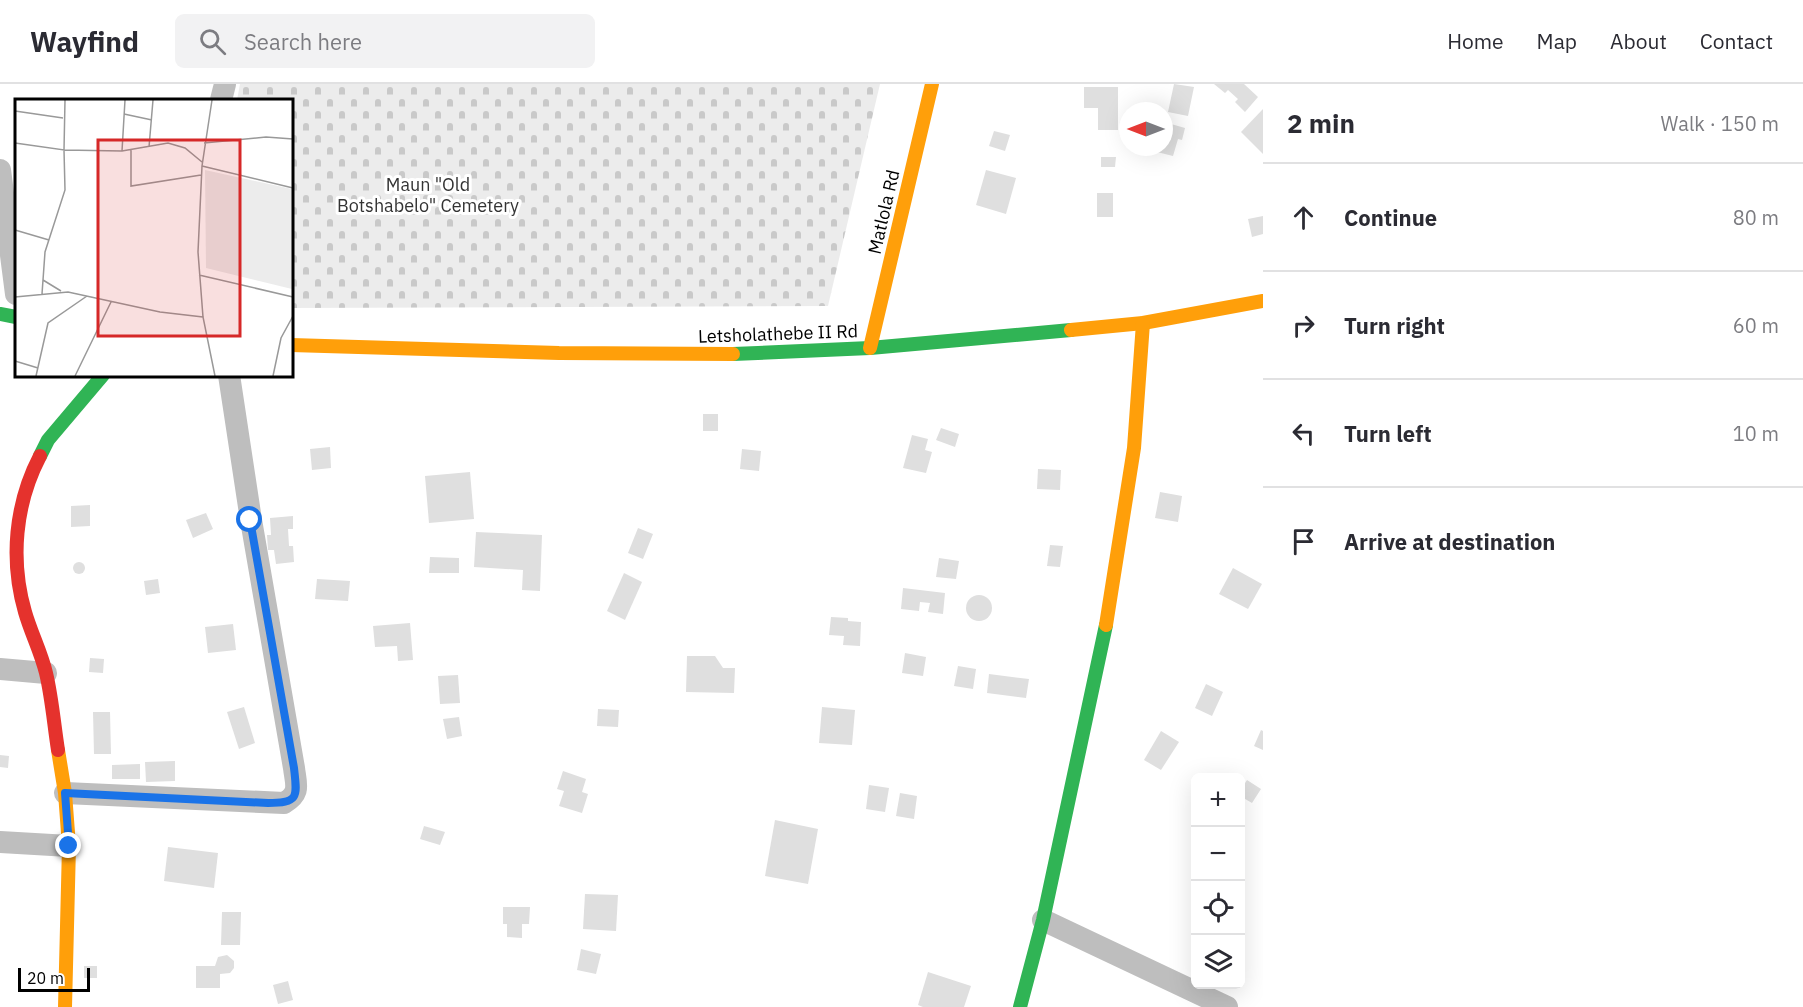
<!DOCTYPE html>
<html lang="en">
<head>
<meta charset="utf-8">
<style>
	:root { --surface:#fff; --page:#f2f2f3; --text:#2b2b33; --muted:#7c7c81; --line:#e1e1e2 }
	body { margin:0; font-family:"IBM Plex Sans",sans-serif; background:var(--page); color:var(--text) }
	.controls { position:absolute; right:18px; bottom:18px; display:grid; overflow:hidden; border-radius:9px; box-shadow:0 6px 24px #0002 }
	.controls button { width:54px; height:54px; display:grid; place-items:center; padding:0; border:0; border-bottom:2px solid var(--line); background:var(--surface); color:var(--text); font:30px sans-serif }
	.compass { position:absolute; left:1119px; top:18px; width:54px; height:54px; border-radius:50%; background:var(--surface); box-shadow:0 6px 24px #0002; rotate:270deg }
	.scale { position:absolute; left:18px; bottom:15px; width:72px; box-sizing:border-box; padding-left:6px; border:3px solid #000; border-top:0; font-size:16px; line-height:21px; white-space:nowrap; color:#000; -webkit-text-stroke:4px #fff; paint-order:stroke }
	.stop { position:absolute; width:18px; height:18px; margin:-14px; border:4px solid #1a73e8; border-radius:50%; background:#fff }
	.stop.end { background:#1a73e8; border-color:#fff; box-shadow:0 2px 6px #0008 }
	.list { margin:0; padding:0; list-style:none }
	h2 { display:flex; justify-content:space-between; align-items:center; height:78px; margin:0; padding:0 24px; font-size:26px }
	h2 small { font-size:20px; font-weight:400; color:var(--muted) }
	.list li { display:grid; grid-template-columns:39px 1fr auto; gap:18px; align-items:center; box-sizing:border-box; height:108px; padding:0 24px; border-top:2px solid var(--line) }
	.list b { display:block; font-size:22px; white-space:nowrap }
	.list em { font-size:20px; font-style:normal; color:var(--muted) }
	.icon { flex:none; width:33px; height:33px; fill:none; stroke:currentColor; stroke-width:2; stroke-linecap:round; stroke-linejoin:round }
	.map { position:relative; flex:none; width:1263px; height:923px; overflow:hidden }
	header { display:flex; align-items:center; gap:36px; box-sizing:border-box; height:84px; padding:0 30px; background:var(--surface); border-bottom:2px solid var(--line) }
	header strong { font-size:28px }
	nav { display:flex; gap:33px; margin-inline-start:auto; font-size:21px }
	.search { width:420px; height:54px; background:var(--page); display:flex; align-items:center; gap:15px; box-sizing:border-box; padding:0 21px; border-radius:9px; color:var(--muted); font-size:22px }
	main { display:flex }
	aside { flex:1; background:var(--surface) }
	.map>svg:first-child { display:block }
</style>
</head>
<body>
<header>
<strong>Wayfind</strong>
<div class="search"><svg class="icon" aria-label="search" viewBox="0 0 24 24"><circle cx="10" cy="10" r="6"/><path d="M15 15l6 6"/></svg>Search here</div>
<nav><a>Home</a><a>Map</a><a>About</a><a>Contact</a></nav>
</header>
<main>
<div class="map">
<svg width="1263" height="923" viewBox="0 0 1263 923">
	<defs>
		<pattern id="cemetery-stones" width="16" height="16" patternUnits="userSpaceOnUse" patternTransform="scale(1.5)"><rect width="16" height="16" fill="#ececec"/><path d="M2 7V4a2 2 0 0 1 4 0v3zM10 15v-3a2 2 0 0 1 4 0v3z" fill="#c9c9c9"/></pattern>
	</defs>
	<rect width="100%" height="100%" fill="#fff"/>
	<!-- cemetery -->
	<path fill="url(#cemetery-stones)" d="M240,0H880L828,222L291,224V16H237Z"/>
	<!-- building -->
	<g fill="#dfdfdf">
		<path d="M1174,0L1194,3L1188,32L1168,28Z"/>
		<path d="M1214,0H1244L1258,13L1245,28L1235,18L1238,15L1228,6L1225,9Z"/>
		<path d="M1084,3H1118V46H1098V24H1084Z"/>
		<path d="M1263,25V70L1241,48Z"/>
		<path d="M1164,38L1185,44L1182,56L1178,55L1173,72L1157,68L1158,63H1164Z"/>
		<path d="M994,47L1010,51L1005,67L989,62Z"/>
		<path d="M1101,73H1116L1115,83H1101Z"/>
		<path d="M986,86L1016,94L1006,130L976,121Z"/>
		<rect x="1097" y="109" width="16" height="24"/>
		<path d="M1263,132V150L1252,153L1248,135Z"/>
		<rect x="703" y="330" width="15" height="17"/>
		<path d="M941,344L959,350L955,363L936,356Z"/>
		<path d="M912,351L928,355L925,366L932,368L926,389L903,384Z"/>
		<path d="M330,363L331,384L312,386L310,365Z"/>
		<path d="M742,365L761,367L759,387L740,385Z"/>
		<path d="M1038,385L1061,386L1060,406L1037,405Z"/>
		<path d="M470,388L474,435L429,439L425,392Z"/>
		<path d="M1160,408L1182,412L1178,438L1155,434Z"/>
		<path d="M90,421V442L71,443V422Z"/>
		<path d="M206,429L213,445L193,454L186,436Z"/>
		<path d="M293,432V445H288L289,462H293L294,478L276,480L274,466H268L267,451H271L270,434Z"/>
		<path d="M638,444L653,450L643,475L628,469Z"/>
		<path d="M476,448L542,451L540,507L522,506L523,486L474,483Z"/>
		<path d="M1050,461L1063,462L1060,483L1047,482Z"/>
		<path d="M430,473L459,474V489H429Z"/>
		<path d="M939,474L959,477L956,495L936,493Z"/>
		<circle cx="79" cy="484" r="6"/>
		<path d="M1233,484L1262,500L1248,525L1219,510Z"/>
		<path d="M624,489L642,498L625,536L607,527Z"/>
		<path d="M158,495L160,509L146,511L144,497Z"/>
		<path d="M317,495L350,497L348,517L315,515Z"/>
		<path d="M903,504L945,509L943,530L928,528L930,519L920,518L919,527L901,525Z"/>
		<circle cx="979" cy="524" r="13"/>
		<path d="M831,533L848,534V537L861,538L860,562L843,561L844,552L829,551Z"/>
		<path d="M410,539L413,576L398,577L397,562L375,563L373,542Z"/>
		<path d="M233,540L236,566L208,569L205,543Z"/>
		<path d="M905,569L926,573L923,592L902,589Z"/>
		<path d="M687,572H715L723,584H735L734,609L686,608Z"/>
		<path d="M90,574L104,575L103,589L89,588Z"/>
		<path d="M958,582L976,585L973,605L954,602Z"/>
		<path d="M989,590L1029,595L1026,614L987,609Z"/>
		<path d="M458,591L460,619L440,620L438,592Z"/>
		<path d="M1206,600L1223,608L1212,632L1195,624Z"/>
		<path d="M244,623L255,659L239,665L227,628Z"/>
		<path d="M822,623L855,626L852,661L819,659Z"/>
		<path d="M598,625L619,626L618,643L597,642Z"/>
		<path d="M93,628H110L111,670H94Z"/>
		<path d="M459,633L462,652L447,655L443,635Z"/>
		<path d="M1261,646L1263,647V666L1254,662Z"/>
		<path d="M1161,647L1179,658L1161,686L1144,676Z"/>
		<path d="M0,671L9,672L8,684L0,683Z"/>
		<path d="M175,677V697L146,698L145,678Z"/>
		<path d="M140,680V695H112V681Z"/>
		<path d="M563,687L586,695L582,708L588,710L582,729L559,722L564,707L557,705Z"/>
		<path d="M1247,696L1261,705L1252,719L1240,712V707Z"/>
		<path d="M869,701L889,704L885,728L866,725Z"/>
		<path d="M900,709L917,712L914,735L896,732Z"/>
		<path d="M775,736L818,745L808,800L765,792Z"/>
		<path d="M424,742L445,748L440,761L420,755Z"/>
		<path d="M168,763L218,769L214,804L164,797Z"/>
		<path d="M585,810L618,811L616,847L583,845Z"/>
		<path d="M503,823H530L529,840H522V854L507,853V840H503Z"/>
		<path d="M222,828H241L240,861H221Z"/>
		<path d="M581,865L601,870L596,890L577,886Z"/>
		<path d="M227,871L234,877V884L230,889L220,890V904H196V882H215L218,873Z"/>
		<rect x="84" y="882" width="13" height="12"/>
		<path d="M928,888L971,902L964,923H923L918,921Z"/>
		<path d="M288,897L293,916L278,920L273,901Z"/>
	</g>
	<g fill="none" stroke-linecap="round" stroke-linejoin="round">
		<!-- street -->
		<g stroke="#bebebe" stroke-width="22">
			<path d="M221,16L225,0"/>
			<path d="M0,86L16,210"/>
			<path d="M0,585L46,589"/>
			<path d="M65,709L284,719C301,709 296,701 294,684L251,436L229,291"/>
			<path d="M0,758L69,762"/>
			<path d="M1043,836L1227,923"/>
		</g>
		<!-- fast -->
		<g stroke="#30b455" stroke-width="14">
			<path d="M0,230L16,233"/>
			<path d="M733,270L870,264L1071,246"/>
			<path d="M40,372L48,356L103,291"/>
			<path d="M1020,923L1043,836L1106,541"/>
		</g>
		<!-- slow -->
		<g stroke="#ff9f0a" stroke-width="14">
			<path d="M1071,246L1143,239L1263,217"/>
			<path d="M291,261L559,269L733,270"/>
			<path d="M870,264L932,0"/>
			<path d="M1106,541L1134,364L1143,239"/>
			<path d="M58,666L65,709L69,762L65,923"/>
		</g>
		<!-- jam -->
		<path stroke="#e5322d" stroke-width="14" d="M40,372C15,420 10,476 25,528C31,549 41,568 46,589C52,614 54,641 58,666"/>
	</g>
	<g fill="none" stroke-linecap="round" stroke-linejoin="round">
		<!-- route -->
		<path stroke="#1a73e8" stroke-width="8" d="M69,762L65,709L268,719C300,719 297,712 294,684L250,436"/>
	</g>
	<g text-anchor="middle" stroke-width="6" stroke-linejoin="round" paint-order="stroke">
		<!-- park labels -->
		<g font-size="18" fill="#333" stroke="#fff">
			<text x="428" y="107">Maun "Old<tspan x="428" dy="21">Botshabelo" Cemetery</tspan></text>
		</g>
		<!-- street labels -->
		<g font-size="18" fill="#000" stroke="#fff">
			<text transform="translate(884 128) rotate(-77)" y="6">Matlola Rd</text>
			<text transform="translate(778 250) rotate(-2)" y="6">Letsholathebe II Rd</text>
		</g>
	</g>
	<!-- overview -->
	<g transform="translate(15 15)">
		<rect width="278" height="278" fill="#fff"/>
		<path d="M190,71L277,90V190L191,169Z" fill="#ececec"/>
		<path fill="none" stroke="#999" stroke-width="1.5" d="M197,1L187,67L183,153L188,218L200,277M0,12L48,19M109,15L137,21M0,44L49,51L50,1M189,44L251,38L278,40M134,48L138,1M116,51V87L186,76M107,52L110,1M187,67L278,89M0,131L34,141M184,176L278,198M28,181L46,192M27,195L30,153L50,91L49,51L107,52L153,44L170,49L187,63M0,198L53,193L145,213L188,218M0,262L23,269M21,277L33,224L72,197M60,277L96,203M258,277L266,239L278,217"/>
		<path fill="#d62828" fill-opacity="0.15" stroke="#d62828" stroke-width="3" d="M83,41H225V237H83Z"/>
		<rect width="278" height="278" fill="none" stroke="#000" stroke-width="3"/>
	</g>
</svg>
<div class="controls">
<button>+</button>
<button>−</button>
<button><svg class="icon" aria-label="locate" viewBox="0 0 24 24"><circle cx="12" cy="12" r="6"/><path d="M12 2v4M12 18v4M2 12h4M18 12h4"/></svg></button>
<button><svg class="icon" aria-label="layers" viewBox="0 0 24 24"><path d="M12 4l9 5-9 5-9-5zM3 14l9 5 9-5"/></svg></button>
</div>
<svg class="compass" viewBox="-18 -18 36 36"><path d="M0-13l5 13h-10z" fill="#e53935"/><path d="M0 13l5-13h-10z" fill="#7c7c81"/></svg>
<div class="scale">20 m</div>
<div class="stop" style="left:250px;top:436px"></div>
<div class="stop end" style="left:69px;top:762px"></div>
</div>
<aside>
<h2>2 min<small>Walk · 150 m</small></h2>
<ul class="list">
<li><svg class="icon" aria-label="ahead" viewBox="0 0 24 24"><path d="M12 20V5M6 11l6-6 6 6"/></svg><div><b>Continue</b></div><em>80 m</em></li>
<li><svg class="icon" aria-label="right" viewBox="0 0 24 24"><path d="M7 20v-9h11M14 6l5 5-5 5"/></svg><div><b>Turn right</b></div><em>60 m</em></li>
<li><svg class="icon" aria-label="left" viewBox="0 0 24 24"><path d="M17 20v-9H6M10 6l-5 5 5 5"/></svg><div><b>Turn left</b></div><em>10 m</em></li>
<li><svg class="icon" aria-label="arrive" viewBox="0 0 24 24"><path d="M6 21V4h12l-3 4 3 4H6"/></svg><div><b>Arrive at destination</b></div></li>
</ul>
</aside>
</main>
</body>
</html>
